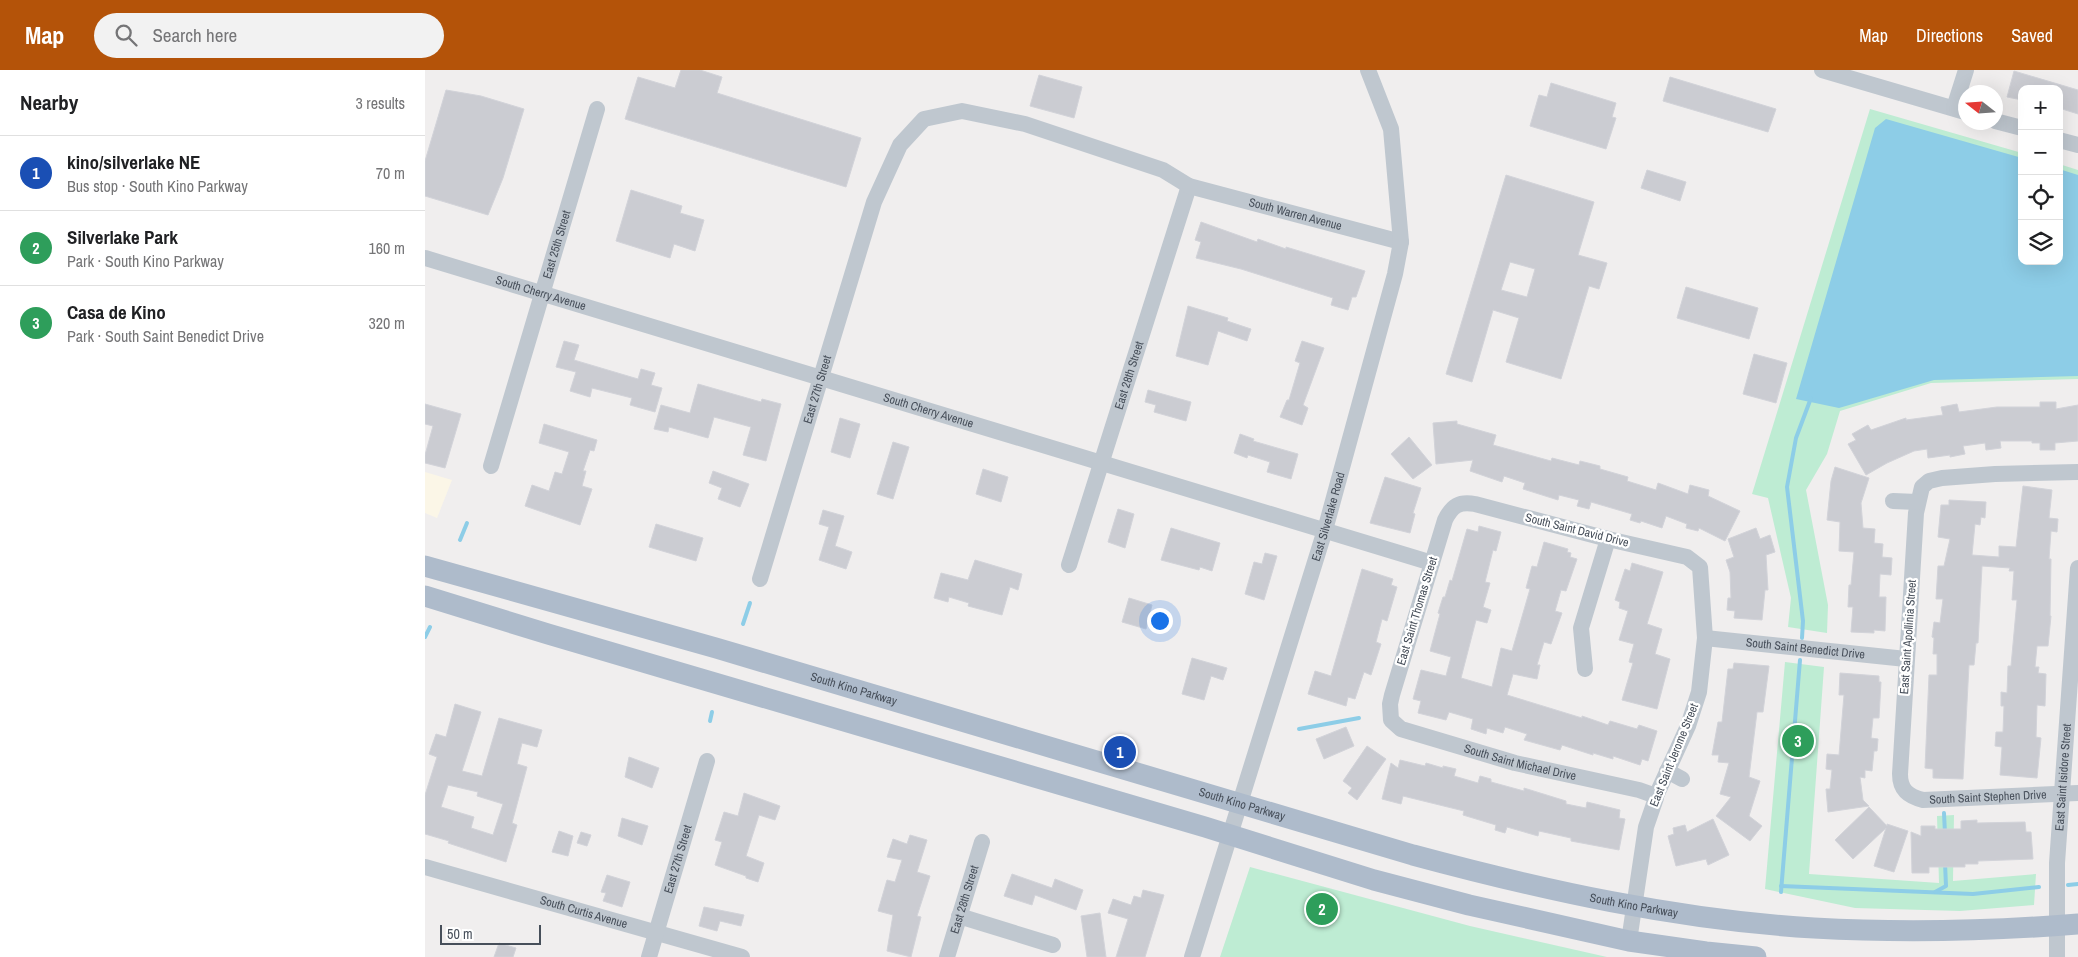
<!DOCTYPE html>
<html lang="en">
<head>
<meta charset="utf-8">
<style>
	:root { --surface:#fff; --page:#f2f2f2; --text:#202124; --muted:#757577; --line:#e0e0e0; --accent:#b45309 }
	body { margin:0; font-family:"Archivo Narrow",sans-serif; background:var(--page); color:var(--text) }
	.controls { position:absolute; right:15px; top:15px; display:grid; overflow:hidden; border-radius:10px; box-shadow:0 5px 20px #0002 }
	.controls button { width:45px; height:45px; display:grid; place-items:center; padding:0; border:0; border-bottom:1px solid var(--line); background:var(--surface); color:var(--text); font:25px sans-serif }
	.compass { position:absolute; left:1533px; top:15px; width:45px; height:45px; border-radius:50%; background:var(--surface); box-shadow:0 5px 20px #0002; rotate:287deg }
	.scale { position:absolute; left:15px; bottom:12px; width:101px; box-sizing:border-box; padding-left:5px; border:2px solid #474f5a; border-top:0; font-size:14px; line-height:18px; white-space:nowrap; color:#474f5a; -webkit-text-stroke:4px #fff; paint-order:stroke }
	.you { position:absolute; left:734px; top:550px; width:18px; height:18px; margin:-12px; border:4px solid #fff; border-radius:50%; background:#1a73e8; box-shadow:0 0 0 8px #1a73e833 }
	.badge { display:grid; place-items:center; width:32px; height:32px; border-radius:50%; background:var(--accent); color:#fff; font-size:16px; font-weight:700 }
	.pin { position:absolute; translate:-50% -50%; border:2px solid #fff; box-shadow:0 1px 5px #0006 }
	.list { margin:0; padding:0; list-style:none }
	h2 { display:flex; justify-content:space-between; align-items:center; height:65px; margin:0; padding:0 20px; font-size:21px }
	h2 small { font-size:16px; font-weight:400; color:var(--muted) }
	.list li { display:grid; grid-template-columns:32px 1fr auto; gap:15px; align-items:center; box-sizing:border-box; height:75px; padding:0 20px; border-top:1px solid var(--line) }
	.list b { display:block; font-size:19px; white-space:nowrap }
	.list p { margin:0; font-size:16px; white-space:nowrap; color:var(--muted) }
	.list em { font-size:16px; font-style:normal; color:var(--muted) }
	.icon { flex:none; width:28px; height:28px; fill:none; stroke:currentColor; stroke-width:2; stroke-linecap:round; stroke-linejoin:round }
	.map { position:relative; flex:none; width:1653px; height:887px; overflow:hidden }
	header { display:flex; align-items:center; gap:30px; box-sizing:border-box; height:70px; padding:0 25px; background:var(--accent); color:#fff }
	header strong { font-size:24px }
	nav { display:flex; gap:28px; margin-inline-start:auto; font-size:18px }
	.search { width:350px; height:45px; background:var(--page); display:flex; align-items:center; gap:12px; box-sizing:border-box; padding:0 18px; border-radius:28px; color:var(--muted); font-size:19px }
	main { display:flex }
	aside { flex:1; background:var(--surface) }
	.map>svg:first-child { display:block }
</style>
</head>
<body>
<header>
<strong>Map</strong>
<div class="search"><svg class="icon" aria-label="search" viewBox="0 0 24 24"><circle cx="10" cy="10" r="6"/><path d="M15 15l6 6"/></svg>Search here</div>
<nav><a>Map</a><a>Directions</a><a>Saved</a></nav>
</header>
<main>
<aside>
<h2>Nearby<small>3 results</small></h2>
<ul class="list">
<li><span class="badge" style="background:#1a4fb4">1</span><div><b>kino/silverlake NE</b><p>Bus stop · South Kino Parkway</p></div><em>70 m</em></li>
<li><span class="badge" style="background:#2e9e5b">2</span><div><b>Silverlake Park</b><p>Park · South Kino Parkway</p></div><em>160 m</em></li>
<li><span class="badge" style="background:#2e9e5b">3</span><div><b>Casa de Kino</b><p>Park · South Saint Benedict Drive</p></div><em>320 m</em></li>
</ul>
</aside>
<div class="map">
<svg width="1653" height="887" viewBox="0 0 1653 887">
	<rect width="100%" height="100%" fill="#f0eeee"/>
	<!-- commercial -->
	<path fill="#fbf6e7" d="M0,402L27,410L12,448L0,443Z"/>
	<!-- green -->
	<g fill="#beecd3">
		<path d="M1445,39L1597,83V191H1634V94L1653,100V309L1506,313L1415,341L1402,384L1381,420L1403,535L1402,563L1363,557L1366,528L1343,428L1327,424Z"/>
		<path d="M1360,592L1399,597L1384,804L1514,813L1512,746L1529,745L1528,811L1611,804L1609,835L1535,841L1430,838L1340,819Z"/>
		<path d="M825,797L1045,856L1182,887H795Z"/>
	</g>
	<!-- water -->
	<path fill="#8dcde7" d="M1461,49L1597,88V191H1634V99L1653,105V306L1509,310L1414,338L1371,329L1450,58Z"/>
	<g fill="none" stroke-linecap="round" stroke-linejoin="round">
		<!-- stream -->
		<g stroke="#8dcde7" stroke-width="4">
			<path d="M35,470L42,453"/>
			<path d="M318,554L325,533"/>
			<path d="M0,567L5,557"/>
			<path d="M1377,568L1378,551L1362,417L1371,368L1386,328"/>
			<path d="M285,651L287,642"/>
			<path d="M874,659L934,648"/>
			<path d="M1519,743L1520,764"/>
			<path d="M1643,815L1653,814"/>
			<path d="M1356,816L1548,824L1614,817"/>
			<path d="M1356,822L1375,590"/>
			<path d="M1510,822L1521,816L1520,793"/>
		</g>
	</g>
	<!-- building -->
	<g fill="#cbccd2" stroke="#d2d3d9" fill-rule="evenodd">
		<path d="M256,0H275L297,7L292,23L436,68L421,117L200,49L213,7L250,18Z"/>
		<path d="M1589,1L1653,20V44L1634,38V19H1597V30L1582,27Z"/>
		<path d="M614,5L657,17L649,48L605,36Z"/>
		<path d="M1245,7L1351,39L1343,62L1238,31Z"/>
		<path d="M1126,13L1191,33L1187,47L1191,48L1181,79L1105,56L1114,25L1122,27Z"/>
		<path d="M21,20L56,26L99,39L78,108L63,145L0,126V91Z"/>
		<path d="M1222,100L1261,112L1255,131L1216,118Z"/>
		<path d="M1081,105L1169,132L1153,185L1182,193L1174,219L1164,216L1136,309L1081,292L1094,248L1068,240L1047,312L1021,304ZM1085,192L1110,199L1102,227L1076,220Z"/>
		<path d="M206,120L257,136L255,143L279,150L270,181L249,174L245,188L191,171Z"/>
		<path d="M776,152L832,172L833,169L861,179V177L940,201L931,227H927L923,240L906,235L908,228L816,199L771,188L776,172L770,170Z"/>
		<path d="M1261,217L1333,238L1324,269L1252,248Z"/>
		<path d="M763,236L803,248L802,251L826,259L822,271L793,261L783,295L751,286Z"/>
		<path d="M139,271L154,275L149,290L213,309L216,299L230,303L226,315L237,318L230,342L205,335L207,328L167,318L165,327L145,321L151,302L131,297Z"/>
		<path d="M877,271L899,278L878,335L883,338L877,355L855,347L862,330H864L875,293L870,291Z"/>
		<path d="M1329,284L1362,293L1351,333L1318,324Z"/>
		<path d="M273,314L336,332L337,329L356,334L341,391L318,385L326,357L289,347L283,368L244,357L243,362L229,359L236,335L265,343Z"/>
		<path d="M723,320L766,332L761,351L729,342L731,335L720,332Z"/>
		<path d="M1615,332H1631V339L1653,335V371L1630,373V380H1615V373H1607V371H1575L1576,378L1561,380L1560,373L1538,376L1540,384L1525,387V385L1503,388L1502,379L1489,381L1462,393L1441,405L1423,374L1431,370L1427,364L1443,355L1446,360L1481,348V350L1518,345L1516,337L1532,334L1534,342L1572,337H1615Z"/>
		<path d="M0,334L36,344L20,398L0,393V385L8,356L0,354Z"/>
		<path d="M415,348L435,354L425,388L406,382Z"/>
		<path d="M1032,351V354L1071,365L1068,375L1126,391L1127,388L1154,395L1155,391L1175,396V399L1203,407L1202,411L1231,420L1233,413L1263,424L1265,415L1284,420L1283,426L1315,441L1300,471L1274,458L1273,461L1261,458L1262,454L1241,446L1237,458L1216,451L1215,453L1205,450L1207,444L1166,432L1164,439L1152,436L1154,430L1134,425L1133,430L1098,419L1100,413L1079,406L1077,412L1045,401L1048,390L1011,394L1008,353Z"/>
		<path d="M119,354L172,370L169,381L165,380L158,401H161L157,416L167,419L155,455L100,436L107,415L124,421L130,402L137,404L144,382L114,373Z"/>
		<path d="M815,364L829,369L828,371L873,384L866,409L842,402L845,392L823,385L822,388L809,383Z"/>
		<path d="M984,367L1007,395L988,409L966,384Z"/>
		<path d="M468,372L484,377L468,429L452,424Z"/>
		<path d="M1410,397L1444,408L1436,433L1438,458L1450,459L1449,473L1458,474L1457,487L1467,488L1466,505L1455,504L1454,527H1461L1460,561L1449,560V563L1426,562L1428,537H1423L1424,515H1426L1429,482L1414,481L1415,452L1402,450L1406,411Z"/>
		<path d="M558,399L583,407L576,432L551,424Z"/>
		<path d="M288,401L324,414L315,437L293,429L297,418L284,413Z"/>
		<path d="M960,407L996,418L988,443L990,444L985,463L945,453Z"/>
		<path d="M1598,416L1627,420L1624,448L1633,449L1632,462L1626,461L1624,489H1626L1625,546H1626L1623,576H1612L1610,597H1614L1613,603L1621,604L1620,636L1612,635L1611,667L1616,668L1612,708L1575,705L1577,677L1570,676L1571,662H1578L1579,636H1576V622L1582,623L1583,596H1586L1592,530H1587L1589,501H1584L1585,498L1557,496L1553,573H1551L1549,595H1544L1538,709L1508,708V699L1500,698L1504,605H1512V584H1508L1509,568L1507,567L1509,552L1515,553L1518,529H1511L1513,496H1519L1525,469L1513,467L1516,435H1524V430L1561,432L1560,448L1556,447L1555,455L1550,454L1547,485L1574,487V476L1591,477Z"/>
		<path d="M693,439L709,444L700,478L683,472Z"/>
		<path d="M398,440L419,446L410,476L427,482L421,499L394,490L404,457L394,454Z"/>
		<path d="M231,454L278,468L271,491L224,477Z"/>
		<path d="M1054,456L1076,462L1071,481L1068,480L1060,512L1065,513L1058,537L1066,540L1062,553L1051,550L1036,608L1067,617L1076,578L1087,581L1105,519L1101,518L1107,496L1112,497L1119,472L1143,479L1142,482L1146,483L1145,487L1152,489L1141,521L1136,520L1130,541L1137,543L1126,574L1119,572L1112,595H1115L1112,609L1088,604L1082,625L1157,648V646L1183,655L1185,651L1212,659L1214,655L1232,661L1223,691L1217,689L1215,695L1188,686V689L1168,683V685L1137,675L1135,680L1099,670L1102,664L1080,657L1078,663L1062,658L1061,664L1046,659L1048,649L1024,642L1021,650L993,643L996,631L988,629L996,600L1021,606L1026,587L1005,581L1015,544L1013,543L1018,527H1020L1025,510L1027,511L1042,459L1053,462Z"/>
		<path d="M746,458L795,473L787,501L775,497L774,500L736,490Z"/>
		<path d="M1331,458L1335,469L1345,465L1350,482L1341,485L1343,520H1340L1337,550L1309,548L1310,541L1302,540L1303,528H1306L1305,502L1301,490L1309,487L1303,469Z"/>
		<path d="M840,483L852,486L839,530L820,524L829,492L837,494Z"/>
		<path d="M550,490L597,504L593,520L585,517L577,545L543,536L544,533L524,527L523,532L509,528L516,503L543,510Z"/>
		<path d="M1207,493L1238,502L1222,554L1237,559L1230,584L1245,589L1232,639L1197,630L1208,593L1204,592L1209,574L1194,570L1203,541L1194,538L1195,532L1190,530L1200,499L1205,501Z"/>
		<path d="M937,499L968,509L966,515L972,517L962,551L957,549L951,572L956,574L946,605L939,602L930,629L923,627L921,636L883,624L890,601L906,606Z"/>
		<path d="M704,528L727,535L721,559L697,552Z"/>
		<path d="M767,588L802,598L798,610L786,606L779,630L757,624Z"/>
		<path d="M1309,593L1344,596L1338,642H1332L1324,707L1335,711L1324,746L1337,756L1325,771L1291,746L1306,727L1295,724L1304,693L1293,692L1294,685H1287L1293,652H1297L1303,599H1308Z"/>
		<path d="M1415,603L1454,606V612H1456L1454,648H1448L1446,668L1453,669L1452,681H1449L1447,701L1440,700V708L1435,707L1438,730L1444,736L1403,742L1401,719H1405L1407,700L1401,699L1402,684L1414,685L1419,625H1414Z"/>
		<path d="M30,634L56,642L37,701L57,706L74,648L117,660L112,677L97,673L92,694L102,697L87,753L92,755L81,792L23,773L24,771L0,764V725L12,687L4,684L11,664L21,667ZM23,715L53,722L52,726L78,734L68,765L46,758L49,747L16,737Z"/>
		<path d="M921,657L929,676L899,689L891,669Z"/>
		<path d="M942,676L961,689L932,730L923,723L927,718L918,711Z"/>
		<path d="M204,687L234,698L227,718L200,707Z"/>
		<path d="M975,690L1000,696L1001,693L1018,698V696L1031,699L1029,706L1053,713L1055,706L1066,709V712L1099,721V718L1141,731V734L1161,738L1162,732L1195,740L1194,748L1200,749L1194,780L1146,771V768L1114,761L1113,766L1082,757L1080,763L1070,760L1071,755L1038,745L1039,741L978,726L976,734L957,729L966,693L973,698Z"/>
		<path d="M319,723L355,736L350,750L334,745L321,786L339,793L333,812L321,808V806L290,795L297,772L290,770L299,742L313,746Z"/>
		<path d="M1444,737L1462,756V754L1483,761L1469,802L1449,796L1461,758L1428,789L1410,770Z"/>
		<path d="M197,748L223,756L217,775L193,766Z"/>
		<path d="M1288,749L1304,785L1283,795L1281,789L1251,796L1243,766L1249,764L1248,758L1260,755L1262,762Z"/>
		<path d="M1552,750V753L1600,752L1601,762H1606L1608,789L1553,791V794H1540V797H1504V803H1487L1486,762L1496,766V756H1510V759H1536V751Z"/>
		<path d="M134,761L148,766L143,786L127,782Z"/>
		<path d="M156,762L166,765L162,776L152,773Z"/>
		<path d="M485,765L502,770L492,802L505,806L492,846L496,847L486,887L462,881L468,845L453,841L462,810L470,812L477,790L462,787L468,769L482,774Z"/>
		<path d="M587,804L627,818L630,809L658,820L651,840L610,825L607,835L579,826Z"/>
		<path d="M182,805L205,812L197,837L178,831L181,823L176,822Z"/>
		<path d="M718,820L739,825L720,887H691L703,849L683,843L688,829L706,835L709,826L716,828Z"/>
		<path d="M279,837L319,845L316,856L295,851L292,861L274,856Z"/>
		<path d="M675,843L681,887H662L656,846Z"/>
		<path d="M74,873L91,878L88,887H69Z"/>
	</g>
	<g fill="none" stroke-linecap="round" stroke-linejoin="round">
		<!-- minor -->
		<g stroke="#bfc7cf" stroke-width="16">
			<path d="M1397,0L1540,42"/>
			<path d="M1529,38L1541,0"/>
			<path d="M1570,51L1597,58"/>
			<path d="M1634,70L1653,75"/>
			<path id="s1" d="M0,188L1007,493"/>
			<path id="s2" d="M66,396L172,39"/>
			<path id="s3" d="M1653,402L1570,404L1517,408L1504,411L1497,417L1491,443L1475,704C1475,720 1483,726 1498,730L1653,723"/>
			<path d="M1468,431L1492,432"/>
			<path id="s4" d="M644,495L764,116"/>
			<path id="s5" d="M335,509L449,132L475,75L499,49L537,41L600,54L738,100L764,116L976,172"/>
			<path id="s6" d="M1280,568L1481,589"/>
			<path d="M1160,599L1156,558L1183,469"/>
			<path d="M1242,701L1257,709"/>
			<path id="s7" d="M0,797L317,887"/>
			<path d="M534,846L628,875"/>
			<path id="s8" d="M1204,871L1221,757L1231,728V726L1263,656L1274,622L1280,568L1275,497L1262,487L1183,469L1050,434C1034,431 1027,436 1020,450L967,625L965,634L966,650L976,659L1090,693L1214,720L1231,726"/>
			<path id="s9" d="M224,887L282,691"/>
			<path id="s10" d="M522,887L557,772"/>
			<path id="s11" d="M767,887L900,460L970,204L976,172L966,59L943,0"/>
			<path id="s12" d="M1632,887V793L1653,498"/>
		</g>
		<!-- major -->
		<g stroke="#aebbcb" stroke-width="21">
			<path id="s13" d="M0,496L291,578L988,785C1118,820 1253,850 1389,858C1477,863 1565,861 1653,854"/>
			<path d="M0,526L123,564L780,757L949,810L1044,835L1204,871L1281,882L1331,887"/>
		</g>
	</g>
	<g text-anchor="middle" stroke-width="4.5" stroke-linejoin="round" paint-order="stroke">
		<!-- street labels -->
		<g font-size="12" fill="#474f5a" stroke="#fff">
			<text dy="4" stroke="none"><textPath href="#s5" startOffset="881">South Warren Avenue</textPath></text>
			<text dy="4" stroke="none"><textPath href="#s2" startOffset="231">East 25th Street</textPath></text>
			<text dy="4" stroke="none"><textPath href="#s1" startOffset="121">South Cherry Avenue</textPath></text>
			<text dy="4" stroke="none"><textPath href="#s4" startOffset="199">East 28th Street</textPath></text>
			<text dy="4" stroke="none"><textPath href="#s5" startOffset="198">East 27th Street</textPath></text>
			<text dy="4" stroke="none"><textPath href="#s1" startOffset="526">South Cherry Avenue</textPath></text>
			<text dy="4" stroke="none"><textPath href="#s11" startOffset="461">East Silverlake Road</textPath></text>
			<text transform="translate(1152 460) rotate(14)" y="4">South Saint David Drive</text>
			<text transform="translate(992 541) rotate(-73)" y="4">East Saint Thomas Street</text>
			<text transform="translate(1483 567) rotate(-86)" y="4">East Saint Apollinia Street</text>
			<text dy="4" stroke="none"><textPath href="#s6" startOffset="101">South Saint Benedict Drive</textPath></text>
			<text dy="4" stroke="none"><textPath href="#s13" startOffset="446">South Kino Parkway</textPath></text>
			<text transform="translate(1249 685) rotate(-68)" y="4">East Saint Jerome Street</text>
			<text dy="4" stroke="none"><textPath href="#s8" startOffset="1004">South Saint Michael Drive</textPath></text>
			<text dy="4" stroke="none"><textPath href="#s12" startOffset="180">East Saint Isidore Street</textPath></text>
			<text dy="4" stroke="none"><textPath href="#s3" startOffset="550">South Saint Stephen Drive</textPath></text>
			<text dy="4" stroke="none"><textPath href="#s13" startOffset="851">South Kino Parkway</textPath></text>
			<text dy="4" stroke="none"><textPath href="#s9" startOffset="102">East 27th Street</textPath></text>
			<text dy="4" stroke="none"><textPath href="#s10" startOffset="60">East 28th Street</textPath></text>
			<text dy="4" stroke="none"><textPath href="#s13" startOffset="1256">South Kino Parkway</textPath></text>
			<text dy="4" stroke="none"><textPath href="#s7" startOffset="165">South Curtis Avenue</textPath></text>
		</g>
	</g>
</svg>
<div class="controls">
<button>+</button>
<button>−</button>
<button><svg class="icon" aria-label="locate" viewBox="0 0 24 24"><circle cx="12" cy="12" r="6"/><path d="M12 2v4M12 18v4M2 12h4M18 12h4"/></svg></button>
<button><svg class="icon" aria-label="layers" viewBox="0 0 24 24"><path d="M12 4l9 5-9 5-9-5zM3 14l9 5 9-5"/></svg></button>
</div>
<svg class="compass" viewBox="-18 -18 36 36"><path d="M0-13l5 13h-10z" fill="#e53935"/><path d="M0 13l5-13h-10z" fill="#757577"/></svg>
<div class="scale">50 m</div>
<div class="you"></div>
<div class="pin badge" style="left:695px;top:682px;background:#1a4fb4">1</div>
<div class="pin badge" style="left:897px;top:839px;background:#2e9e5b">2</div>
<div class="pin badge" style="left:1373px;top:671px;background:#2e9e5b">3</div>
</div>
</main>
</body>
</html>
